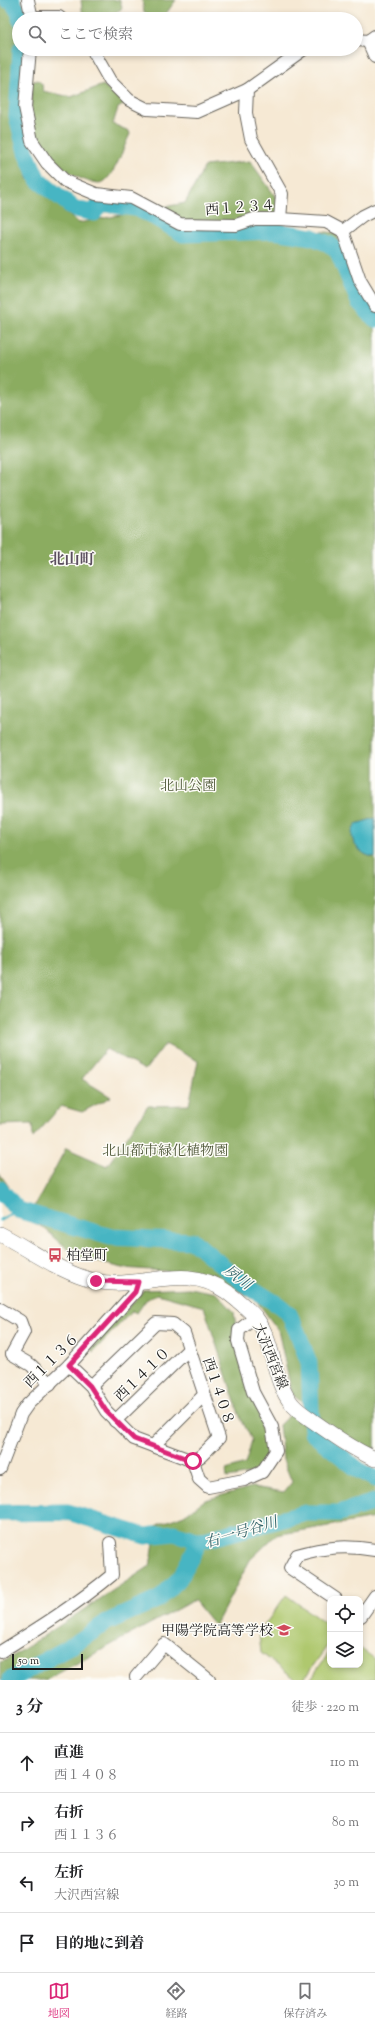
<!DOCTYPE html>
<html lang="ja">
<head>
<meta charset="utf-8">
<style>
	:root { --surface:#fff; --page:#f2f2f2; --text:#202124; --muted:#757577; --line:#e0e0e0; --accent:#db2777 }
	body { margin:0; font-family:"Sorts Mill Goudy","Noto Serif JP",serif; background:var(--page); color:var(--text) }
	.controls { position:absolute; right:12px; bottom:12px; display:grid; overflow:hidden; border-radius:8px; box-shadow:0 2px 6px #0003 }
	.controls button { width:36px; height:36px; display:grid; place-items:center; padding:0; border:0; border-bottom:1px solid var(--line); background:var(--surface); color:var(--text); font:20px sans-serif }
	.scale { position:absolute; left:12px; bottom:10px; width:71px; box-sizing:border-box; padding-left:4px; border:2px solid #1c1c1c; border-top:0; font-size:11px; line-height:14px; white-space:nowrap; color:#1c1c1c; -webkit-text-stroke:3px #fdfcf7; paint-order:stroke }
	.stop { position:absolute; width:12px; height:12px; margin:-9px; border:3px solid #db2777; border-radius:50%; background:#fff }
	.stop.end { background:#db2777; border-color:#fff; box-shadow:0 1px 4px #0008 }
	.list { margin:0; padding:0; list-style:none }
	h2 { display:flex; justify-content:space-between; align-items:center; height:52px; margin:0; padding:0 16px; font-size:17px }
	h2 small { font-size:13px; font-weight:400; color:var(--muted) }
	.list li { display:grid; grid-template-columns:26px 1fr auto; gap:12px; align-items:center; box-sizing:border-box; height:60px; padding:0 16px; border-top:1px solid var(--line) }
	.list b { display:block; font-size:15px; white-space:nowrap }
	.list p { margin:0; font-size:13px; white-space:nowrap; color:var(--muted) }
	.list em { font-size:13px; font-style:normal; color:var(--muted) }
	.icon { flex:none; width:22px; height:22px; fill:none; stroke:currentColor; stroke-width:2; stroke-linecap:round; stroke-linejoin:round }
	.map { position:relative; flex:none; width:375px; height:1680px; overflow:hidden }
	.search { position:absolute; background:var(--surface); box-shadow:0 2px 6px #0003; left:12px; right:12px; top:12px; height:44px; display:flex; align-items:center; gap:10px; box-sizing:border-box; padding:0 14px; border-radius:22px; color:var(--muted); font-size:15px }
	.sheet { height:292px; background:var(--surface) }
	nav { display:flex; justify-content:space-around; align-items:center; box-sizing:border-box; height:56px; border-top:1px solid var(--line); background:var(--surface); font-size:11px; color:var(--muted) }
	nav a { display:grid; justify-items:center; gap:2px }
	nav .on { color:var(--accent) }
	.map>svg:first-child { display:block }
</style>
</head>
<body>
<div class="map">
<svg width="375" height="1680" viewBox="0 0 375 1680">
	<rect width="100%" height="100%" fill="#fdfcf7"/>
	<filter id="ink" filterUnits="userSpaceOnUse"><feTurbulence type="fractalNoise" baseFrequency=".025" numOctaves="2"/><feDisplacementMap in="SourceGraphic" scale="8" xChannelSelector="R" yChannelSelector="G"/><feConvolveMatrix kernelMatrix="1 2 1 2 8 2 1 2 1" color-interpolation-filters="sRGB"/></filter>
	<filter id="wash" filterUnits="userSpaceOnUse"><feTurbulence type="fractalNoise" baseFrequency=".012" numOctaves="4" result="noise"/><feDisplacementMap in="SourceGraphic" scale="16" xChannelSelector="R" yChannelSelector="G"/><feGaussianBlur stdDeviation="0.9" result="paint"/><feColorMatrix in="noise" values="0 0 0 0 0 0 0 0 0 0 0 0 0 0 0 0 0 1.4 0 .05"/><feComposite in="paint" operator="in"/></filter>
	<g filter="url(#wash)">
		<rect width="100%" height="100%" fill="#f6e9d4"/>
		<!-- green -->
		<g fill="#afc86e" stroke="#667245">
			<path d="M286,1595L330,1627V1642L303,1680H297L261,1653L259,1633Z"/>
			<path d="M360,1648L375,1659V1680H310L330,1651V1665H360Z"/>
		</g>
		<!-- forest -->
		<g fill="#8bac61" stroke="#54643e">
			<path d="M0,0H6L17,16L18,116L27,178L78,223L185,203L205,166L250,161L278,200L280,228L337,233L348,273L375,308V1449L345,1440L292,1394L278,1330L256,1300L205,1274L123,1268L77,1257L44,1228L25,1218L37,1202L66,1148L107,1166L148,1106L189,1105L198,1061L165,1044L145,1070L106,1049L82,1079L111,1097L82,1112L61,1106L33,1138L32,1124L0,1125Z"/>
			<path d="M81,0H120L122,8L110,19H85L83,17Z"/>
			<path d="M142,0H176L162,19L144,12Z"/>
			<path d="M38,80L42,84L43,91L71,97L103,85L126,103L118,108L113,124L129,131L130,134C123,148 118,168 106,180C102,184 97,183 92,182C68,178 39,148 33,125C30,112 32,96 32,82Z"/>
			<path d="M0,1174L9,1187L11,1210L0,1197Z"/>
			<path d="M189,1288L217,1293L234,1312L236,1327C244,1352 275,1431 271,1451C267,1471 244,1476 227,1478L226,1470L245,1464L252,1440L240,1417L204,1307L157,1294L146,1300L137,1313L132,1311L93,1352L91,1349L144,1290Z"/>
			<path d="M290,1414L368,1472L375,1474V1518L276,1535L250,1560L215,1626L194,1600L46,1680H0V1662L7,1660L150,1566L157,1525L184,1515L205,1500L252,1487L284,1492L292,1482L283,1460L279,1425Z"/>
		</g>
		<!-- water -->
		<path fill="#47b5c3" stroke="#326870" d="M375,818V857C364,857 351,845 352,833C352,830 355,827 356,824Z"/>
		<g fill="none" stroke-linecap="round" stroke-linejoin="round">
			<!-- stream -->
			<path stroke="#47b5c3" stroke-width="3" d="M0,1220L18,1210"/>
			<!-- river -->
			<g stroke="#47b5c3" stroke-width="17">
				<path d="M7,0L12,1L20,14V19"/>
				<path d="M21,49L17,116L26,152L38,180L75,209L94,213L100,203L135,208L149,214L183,234L274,231L312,237L329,244L338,252L359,302L375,319"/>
				<path d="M0,1189L18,1210L111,1237L193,1241L243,1283L280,1306L289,1314L298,1334L309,1363L312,1433L360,1471L375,1479"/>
				<path d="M0,1513L68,1512L145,1536L174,1533L200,1541"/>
				<path d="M10,1680L73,1645L107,1622L159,1599L179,1579L200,1541L306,1513H339L375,1502"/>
			</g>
		</g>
	</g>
	<g filter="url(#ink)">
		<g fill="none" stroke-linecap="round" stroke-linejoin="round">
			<defs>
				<g id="minor">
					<path d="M28,0L32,19"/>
					<path d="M33,17H59L61,19"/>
					<path d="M356,40L368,41L375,36"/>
					<path d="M368,41L375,57"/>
					<path d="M30,49L25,107L32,141L47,163L65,181L96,194L131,198L180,224L236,225L254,219H280L326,222L343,231L360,281L375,306"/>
					<path d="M92,49L110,81L129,100L147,109L197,112L247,90"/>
					<path d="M280,219L282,194L251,139L246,113L247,90L304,49"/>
					<path d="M343,231L363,216L375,210"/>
					<path d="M0,1309L20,1321L24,1332L12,1354L31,1365L50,1384"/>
					<path d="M69,1365L91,1386L106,1411L134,1439L193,1461L201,1456L219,1438L184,1333L173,1324L156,1323L91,1386"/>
					<path d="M115,1421L189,1349"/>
					<path d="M153,1446L204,1395"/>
					<path d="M193,1461L199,1479L208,1487L244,1480L262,1472L276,1451L272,1427L253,1392L238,1341L239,1330L256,1317"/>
					<path d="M0,1469L21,1414L28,1404L69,1365L135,1292L138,1282"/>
					<path d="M336,1599L290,1568L297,1555C325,1547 346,1545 375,1550"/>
					<path d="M360,1615L361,1616L375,1596"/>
					<path d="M0,1652C39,1628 77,1604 112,1575L110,1543"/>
					<path d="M136,1677L164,1644L209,1680"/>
				</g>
				<path id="major" d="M0,1234C31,1250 61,1273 95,1281C141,1291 184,1261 227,1292C236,1299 249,1309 256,1318C275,1343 272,1380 292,1404C298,1411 306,1416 313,1421C333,1435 353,1449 375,1459"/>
			</defs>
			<!-- minor casing -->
			<use href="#minor" stroke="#68645c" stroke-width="14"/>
			<!-- major casing -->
			<use href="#major" stroke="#68645c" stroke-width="16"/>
			<!-- minor -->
			<use href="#minor" stroke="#fff" stroke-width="12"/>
			<!-- major -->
			<use href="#major" stroke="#fff" stroke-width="15"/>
		</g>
	</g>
	<g fill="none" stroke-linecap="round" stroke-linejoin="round" filter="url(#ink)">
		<!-- route -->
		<path stroke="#db2777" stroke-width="5" d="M96,1281L138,1282L135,1292L69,1365L90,1386L106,1411L134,1439L193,1461"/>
	</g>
	<!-- icons -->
	<defs>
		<symbol id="bus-bare" viewBox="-9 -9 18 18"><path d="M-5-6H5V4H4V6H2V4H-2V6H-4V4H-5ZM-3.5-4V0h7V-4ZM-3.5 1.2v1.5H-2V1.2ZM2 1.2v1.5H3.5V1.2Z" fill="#d1495b" stroke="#fdfcf7" stroke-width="2.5" paint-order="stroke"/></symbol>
		<symbol id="school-bare" viewBox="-9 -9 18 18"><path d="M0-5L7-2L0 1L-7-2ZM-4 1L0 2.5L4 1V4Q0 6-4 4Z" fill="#d1495b" stroke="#fdfcf7" stroke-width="2.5" paint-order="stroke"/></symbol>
	</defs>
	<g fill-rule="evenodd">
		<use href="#bus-bare" x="45" y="1245" width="20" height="20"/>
		<use href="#school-bare" x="274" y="1620" width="20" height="20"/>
	</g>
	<g text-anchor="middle" stroke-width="3" stroke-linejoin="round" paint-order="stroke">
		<!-- street labels -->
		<g font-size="14" fill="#1c1c1c" stroke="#fdfcf7">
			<text transform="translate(240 207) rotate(-4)" y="5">西１２３４</text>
			<text transform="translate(271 1356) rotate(68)" y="5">大沢西宮線</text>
			<text transform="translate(51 1360) rotate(-45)" y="5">西１１３６</text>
			<text transform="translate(142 1374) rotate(-44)" y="5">西１４１０</text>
			<text transform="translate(219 1391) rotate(71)" y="5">西１４０８</text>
		</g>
		<!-- park labels -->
		<g font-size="14" fill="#4f5839" stroke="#fdfcf7">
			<text x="188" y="790">北山公園</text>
			<text x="165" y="1155">北山都市緑化植物園</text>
		</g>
		<!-- poi labels -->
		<g font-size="14" fill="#1c1c1c" stroke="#fdfcf7" text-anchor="start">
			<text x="66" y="1260">柏堂町</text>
			<text x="273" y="1635" text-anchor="end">甲陽学院高等学校</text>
		</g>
		<!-- neighbourhood labels -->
		<g font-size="15" font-weight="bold" fill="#5c4f60" stroke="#fdfcf7">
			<text x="72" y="564">北山町</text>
		</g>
		<!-- water labels -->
		<g font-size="15" font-style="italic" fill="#2f6167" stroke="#fdfcf7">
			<text transform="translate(238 1277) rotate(37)" y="5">夙川</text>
			<text transform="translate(241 1532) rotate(-17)" y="5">右一号谷川</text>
		</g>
	</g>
</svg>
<div class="controls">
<button><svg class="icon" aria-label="locate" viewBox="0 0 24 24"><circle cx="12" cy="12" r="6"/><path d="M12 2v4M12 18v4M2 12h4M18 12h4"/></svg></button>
<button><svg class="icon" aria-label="layers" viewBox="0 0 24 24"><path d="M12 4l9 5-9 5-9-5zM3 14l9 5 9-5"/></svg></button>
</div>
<div class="scale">50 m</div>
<div class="stop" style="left:193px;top:1461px"></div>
<div class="stop end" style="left:96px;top:1281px"></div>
<div class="search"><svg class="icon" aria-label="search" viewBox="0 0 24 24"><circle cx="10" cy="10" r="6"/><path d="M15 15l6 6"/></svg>ここで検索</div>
</div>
<section class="sheet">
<h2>3 分<small>徒歩 · 220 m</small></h2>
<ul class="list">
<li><svg class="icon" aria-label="ahead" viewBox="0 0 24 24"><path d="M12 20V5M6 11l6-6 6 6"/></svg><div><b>直進</b><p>西１４０８</p></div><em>110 m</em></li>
<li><svg class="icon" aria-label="right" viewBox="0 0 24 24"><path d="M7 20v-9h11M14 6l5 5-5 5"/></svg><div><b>右折</b><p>西１１３６</p></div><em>80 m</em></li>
<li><svg class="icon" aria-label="left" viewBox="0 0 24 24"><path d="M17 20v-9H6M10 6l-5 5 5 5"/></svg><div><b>左折</b><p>大沢西宮線</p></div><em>30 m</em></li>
<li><svg class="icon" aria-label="arrive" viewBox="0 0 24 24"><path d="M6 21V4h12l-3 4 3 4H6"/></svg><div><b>目的地に到着</b></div></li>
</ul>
</section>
<nav>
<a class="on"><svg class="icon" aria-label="map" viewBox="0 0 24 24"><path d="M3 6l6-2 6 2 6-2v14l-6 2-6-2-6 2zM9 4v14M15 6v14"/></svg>地図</a>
<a><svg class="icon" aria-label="directions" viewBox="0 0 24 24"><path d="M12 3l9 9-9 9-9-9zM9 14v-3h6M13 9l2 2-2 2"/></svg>経路</a>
<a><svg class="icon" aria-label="saved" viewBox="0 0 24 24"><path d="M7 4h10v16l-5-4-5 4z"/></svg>保存済み</a>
</nav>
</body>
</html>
